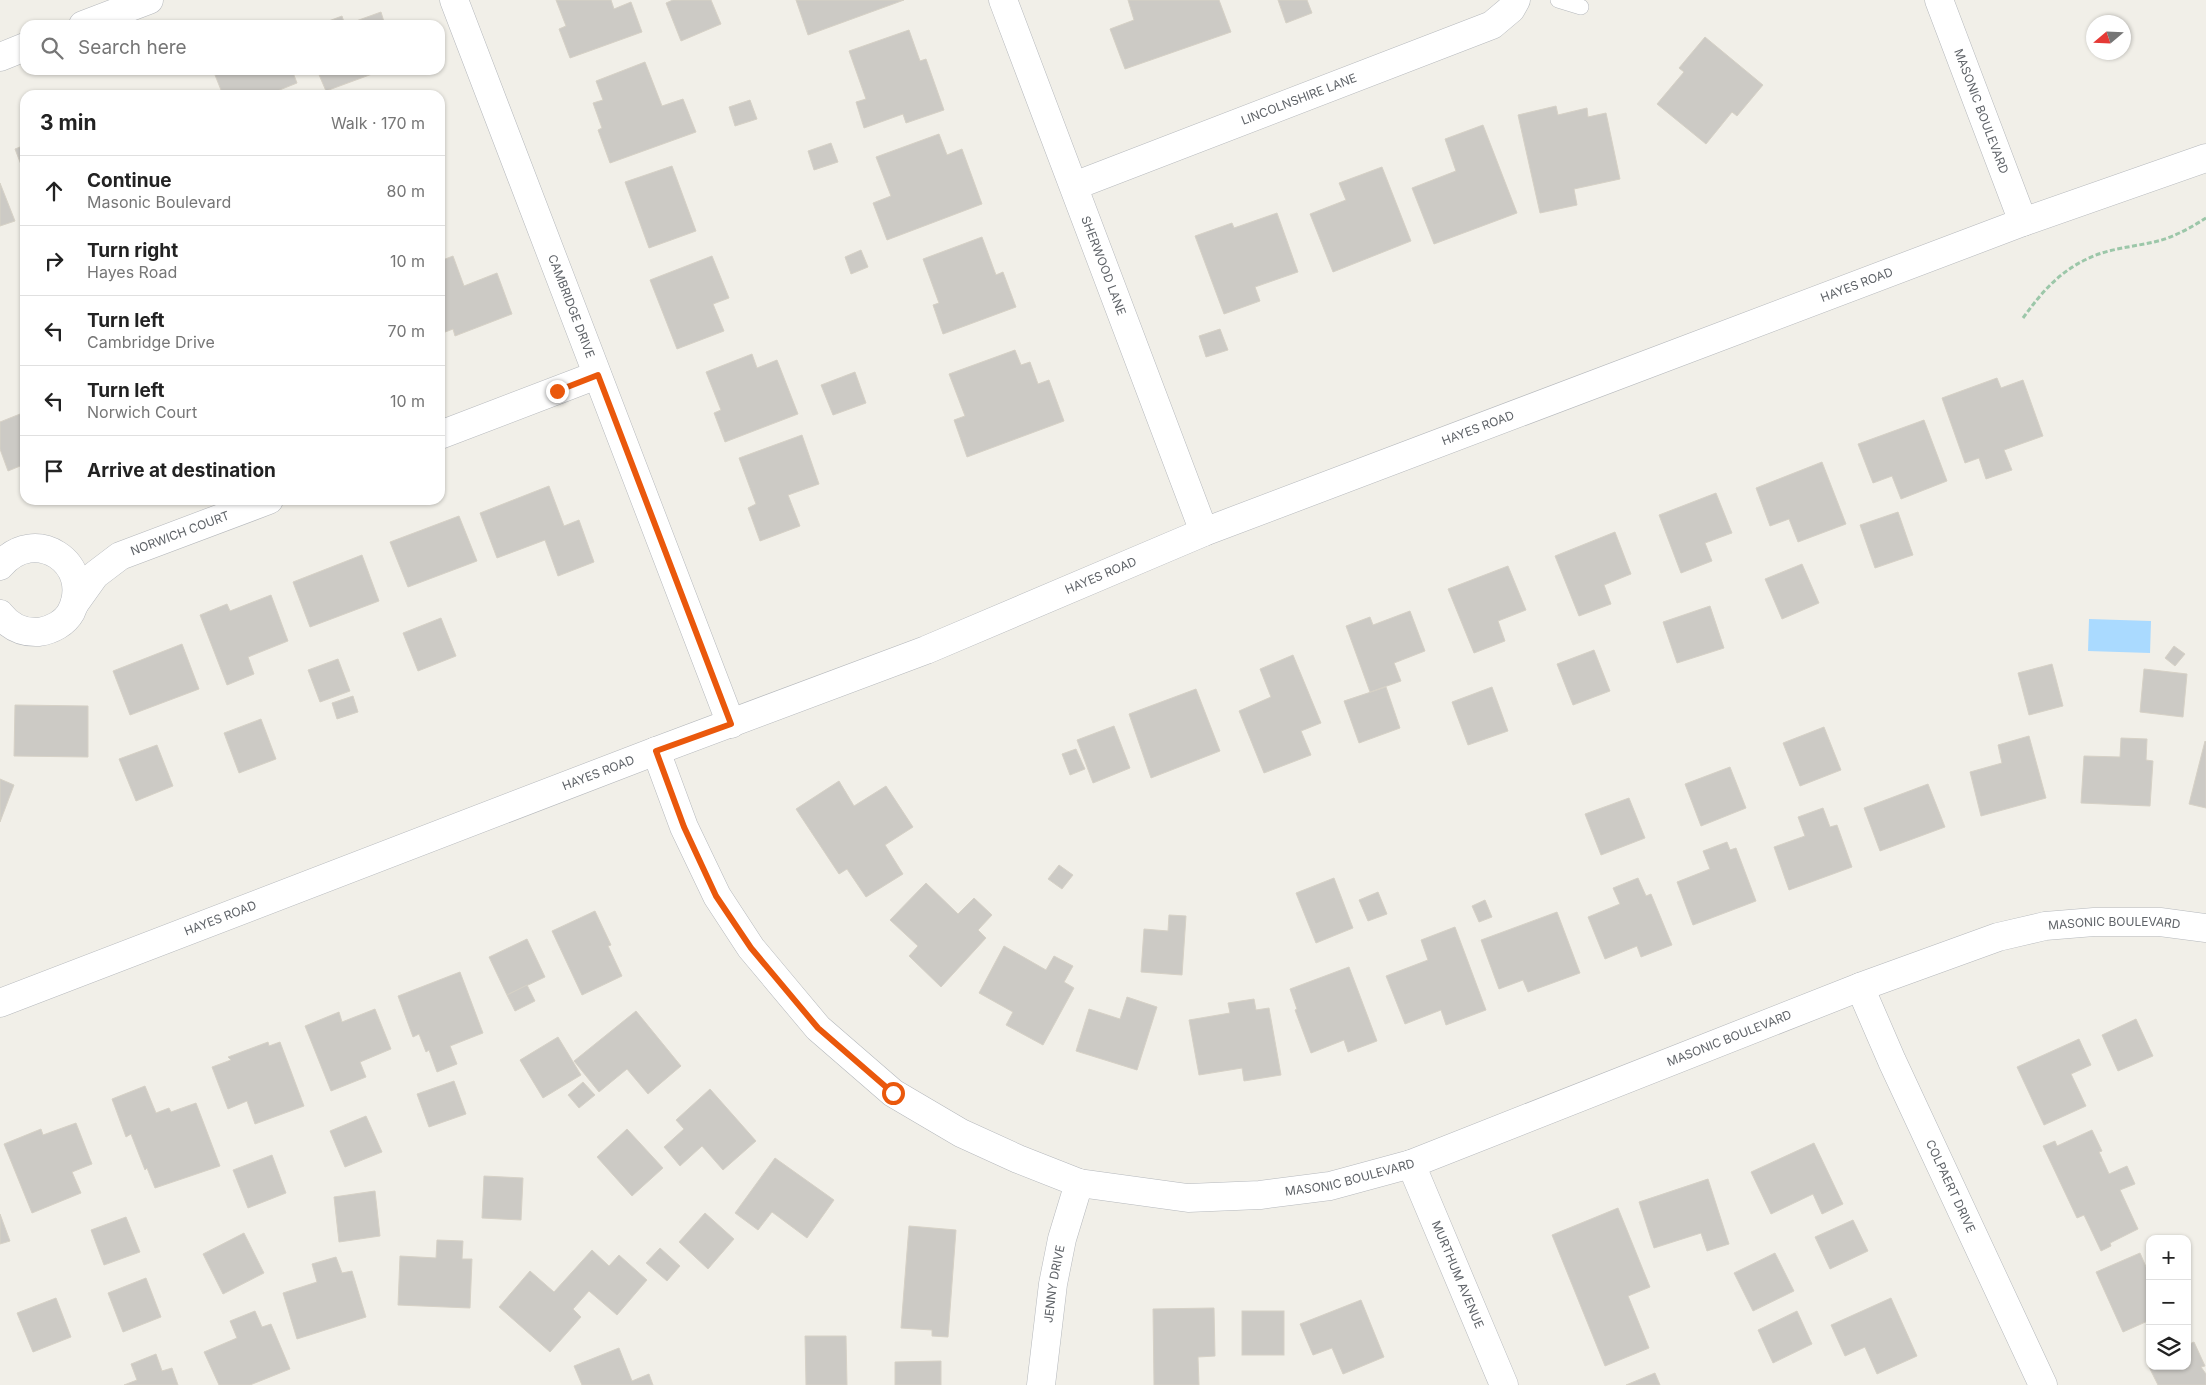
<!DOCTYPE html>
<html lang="en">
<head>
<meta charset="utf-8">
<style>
	:root { --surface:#fff; --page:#f6f6f6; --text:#222; --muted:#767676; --line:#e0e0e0 }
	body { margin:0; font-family:Inter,sans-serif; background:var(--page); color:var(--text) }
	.controls { position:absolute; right:15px; bottom:15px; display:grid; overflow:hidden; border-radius:10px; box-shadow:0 1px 4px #0004 }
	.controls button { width:45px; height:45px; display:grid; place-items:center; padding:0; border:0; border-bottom:1px solid var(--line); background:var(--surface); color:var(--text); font:25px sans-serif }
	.compass { position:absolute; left:2086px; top:15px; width:45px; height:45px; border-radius:50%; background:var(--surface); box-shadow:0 1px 4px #0004; rotate:251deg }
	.stop { position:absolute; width:15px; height:15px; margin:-11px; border:4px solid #ea580c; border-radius:50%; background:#fff }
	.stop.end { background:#ea580c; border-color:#fff; box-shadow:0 1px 5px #0008 }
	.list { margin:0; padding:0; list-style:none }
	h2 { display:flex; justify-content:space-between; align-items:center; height:65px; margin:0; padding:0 20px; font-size:21px }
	h2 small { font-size:16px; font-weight:400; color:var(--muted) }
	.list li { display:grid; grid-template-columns:32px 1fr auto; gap:15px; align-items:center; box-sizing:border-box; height:70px; padding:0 20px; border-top:1px solid var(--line) }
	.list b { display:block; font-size:19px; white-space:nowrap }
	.list p { margin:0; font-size:16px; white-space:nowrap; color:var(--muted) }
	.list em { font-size:16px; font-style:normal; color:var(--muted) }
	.icon { flex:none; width:28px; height:28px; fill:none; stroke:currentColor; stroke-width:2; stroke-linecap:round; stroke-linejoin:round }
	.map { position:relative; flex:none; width:2206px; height:1385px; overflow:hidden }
	.search { position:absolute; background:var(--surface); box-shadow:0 1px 4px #0004; left:20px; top:20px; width:425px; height:55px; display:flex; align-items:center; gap:12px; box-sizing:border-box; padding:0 18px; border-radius:15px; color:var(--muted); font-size:19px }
	.panel { position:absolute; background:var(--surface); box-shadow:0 1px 4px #0004; left:20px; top:90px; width:425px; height:415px; border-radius:15px }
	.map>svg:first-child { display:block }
</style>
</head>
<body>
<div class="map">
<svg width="2206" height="1385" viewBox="0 0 2206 1385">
	<rect width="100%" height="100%" fill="#f1efe8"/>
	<!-- water -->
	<path fill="#aadaff" d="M2089,619L2151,621L2150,653L2088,651Z"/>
	<!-- building -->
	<g fill="#cccac5" stroke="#d6d1c6">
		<path d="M556,0H611L614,9L631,2L642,32L570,58L559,29L566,26Z"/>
		<path d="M673,0H711L721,24L681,41L666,3Z"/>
		<path d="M796,0H904L808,35Z"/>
		<path d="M1128,0H1219L1231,32L1125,69L1110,29L1134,20Z"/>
		<path d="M1278,0H1307L1312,13L1286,23Z"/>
		<path d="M381,12L385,25H318L342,16L345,25Z"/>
		<path d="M909,30L920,61L926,59L944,110L906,123L903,114L864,128L856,102L866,99L849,51Z"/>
		<path d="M1705,37L1763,85L1737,116L1732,112L1706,144L1657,104L1684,72L1679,68Z"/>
		<path d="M645,62L662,106L683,99L696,132L610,163L598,130L602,128L593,103L603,100L596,81Z"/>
		<path d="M213,70H292L297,83L267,95H223Z"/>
		<path d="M317,70H383L326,91Z"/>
		<path d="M750,100L757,119L735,126L729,107Z"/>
		<path d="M1556,106L1558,115L1587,108L1588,117L1606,113L1620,179L1574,189L1577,205L1540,213L1518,115Z"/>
		<path d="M1483,125L1517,213L1434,244L1412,188L1456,171L1445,139Z"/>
		<path d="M939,134L947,155L962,149L982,204L887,240L873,203L891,196L876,157Z"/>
		<path d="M831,143L838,162L814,170L808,151Z"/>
		<path d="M25,145V175L15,149Z"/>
		<path d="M672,166L696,231L649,248L625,182Z"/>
		<path d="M1382,167L1411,241L1333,272L1310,214L1346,200L1339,183Z"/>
		<path d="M0,183L15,221L0,226Z"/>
		<path d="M1277,213L1298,272L1255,287L1260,301L1224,314L1195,236L1232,223L1234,228Z"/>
		<path d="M982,237L996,275L1003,272L1016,307L943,334L933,305L939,303L923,259Z"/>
		<path d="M861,250L868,267L851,274L845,257Z"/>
		<path d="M453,256L464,286L497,273L512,314L455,336L453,329L440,334V261Z"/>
		<path d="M712,256L729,298L713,304L724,331L677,349L650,280Z"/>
		<path d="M1220,329L1228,350L1206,357L1199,336Z"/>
		<path d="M1015,350L1021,365L1030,362L1038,384L1049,380L1064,421L967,457L954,420L965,416L949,374Z"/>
		<path d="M752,354L757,368L777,360L798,414L725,442L714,413L721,410L706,372Z"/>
		<path d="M855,372L866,403L833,415L821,385Z"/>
		<path d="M1997,378L2001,388L2023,380L2043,436L2004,450L2012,470L1986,479L1979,458L1965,463L1942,398Z"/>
		<path d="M25,412V464L8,471L0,449V422Z"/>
		<path d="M1924,420L1947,481L1901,499L1892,476L1873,483L1858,444Z"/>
		<path d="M802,435L819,484L788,495L800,526L760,541L748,508L756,504L739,458Z"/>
		<path d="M1822,462L1846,524L1798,542L1789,519L1770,526L1756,488Z"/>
		<path d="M549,486L564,526L579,520L594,562L558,576L545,540L497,558L480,513Z"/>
		<path d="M1716,493L1732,533L1705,543L1712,561L1681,573L1659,515Z"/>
		<path d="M1898,512L1913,555L1875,568L1860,525Z"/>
		<path d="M459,516L477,561L408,587L390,542Z"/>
		<path d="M1615,532L1631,574L1604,585L1611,604L1579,616L1555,556Z"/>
		<path d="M362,555L379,601L310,627L293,582Z"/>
		<path d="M1802,564L1819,603L1782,619L1765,579Z"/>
		<path d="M1508,566L1526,610L1498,621L1505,641L1474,653L1448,589Z"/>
		<path d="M271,595L288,641L248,657L254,674L227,685L200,615L227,604L230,611Z"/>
		<path d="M1710,606L1724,648L1677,663L1663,622Z"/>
		<path d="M1410,611L1425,651L1394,663L1401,681L1370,692L1346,626L1370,617L1373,625Z"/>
		<path d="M441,618L456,656L418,671L403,633Z"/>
		<path d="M182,644L199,689L130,715L113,671Z"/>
		<path d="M2174,646L2185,654L2175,666L2165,658Z"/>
		<path d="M1594,650L1610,691L1573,705L1557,664Z"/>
		<path d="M1293,655L1321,723L1301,731L1311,755L1264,773L1239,711L1271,697L1260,669Z"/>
		<path d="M338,659L350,691L320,702L308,670Z"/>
		<path d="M2052,664L2063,706L2029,715L2018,673Z"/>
		<path d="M2144,669L2187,674L2183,717L2140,712Z"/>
		<path d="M1386,687L1400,728L1359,743L1344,701Z"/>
		<path d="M1492,687L1508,731L1468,745L1452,702Z"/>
		<path d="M1196,689L1220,751L1151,778L1129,714Z"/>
		<path d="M353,696L358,712L337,719L332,703Z"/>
		<path d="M15,705L88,706V757L14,756Z"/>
		<path d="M261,719L276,759L239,773L224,733Z"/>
		<path d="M1114,726L1130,768L1093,783L1077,740Z"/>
		<path d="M1824,727L1841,770L1800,786L1783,743Z"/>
		<path d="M2029,736L2046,798L1981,816L1970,772L2002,763L1998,745Z"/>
		<path d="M2121,738L2147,739L2146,760L2153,761L2150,806L2081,803L2084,756L2120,757Z"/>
		<path d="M2205,741L2206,742V808L2189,804Z"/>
		<path d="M157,745L173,786L136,801L119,759Z"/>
		<path d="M1076,749L1085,769L1070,775L1062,754Z"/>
		<path d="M1730,767L1746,808L1701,826L1685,784Z"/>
		<path d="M0,779L14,785L0,822Z"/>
		<path d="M839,781L854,806L886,786L913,827L885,845L903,874L866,897L847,869L839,874L796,809Z"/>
		<path d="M1928,784L1945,827L1880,851L1864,808Z"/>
		<path d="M1629,798L1645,838L1601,855L1585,814Z"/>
		<path d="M1823,808L1830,827L1837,825L1852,867L1789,890L1774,847L1805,836L1798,817Z"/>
		<path d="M1727,842L1730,850L1736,848L1756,901L1693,925L1677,882L1710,869L1703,851Z"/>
		<path d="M1059,865L1073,875L1062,889L1048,879Z"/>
		<path d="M1334,878L1353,928L1316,943L1296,893Z"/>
		<path d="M1638,878L1646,896L1651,894L1672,945L1641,957L1637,946L1605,959L1588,917L1620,904L1613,888Z"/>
		<path d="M926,883L958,914L974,898L992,915L978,930L986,938L941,987L909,956L918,946L890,920Z"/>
		<path d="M1378,892L1387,914L1368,921L1359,900Z"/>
		<path d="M1485,900L1492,917L1479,922L1472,906Z"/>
		<path d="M595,911L611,945L608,946L622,976L582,995L552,931Z"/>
		<path d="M1557,912L1580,973L1528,992L1523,980L1499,989L1481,940Z"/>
		<path d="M1169,915L1186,916L1182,975L1141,972L1144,929L1168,931Z"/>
		<path d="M1455,927L1486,1010L1446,1025L1441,1010L1405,1024L1386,976L1428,960L1421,940Z"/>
		<path d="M527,939L545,977L507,995L489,957Z"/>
		<path d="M1004,946L1046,970L1054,956L1073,966L1064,982L1074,988L1043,1045L1006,1025L1013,1012L979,993Z"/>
		<path d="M1349,967L1377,1041L1348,1052L1344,1040L1311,1053L1295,1010L1297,1009L1290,989Z"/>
		<path d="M460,972L483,1033L450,1046L457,1064L437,1072L429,1050L426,1052L419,1034L413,1037L398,996Z"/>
		<path d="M527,985L535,1001L515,1011L507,995Z"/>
		<path d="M1127,997L1157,1007L1137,1070L1076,1051L1089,1009L1120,1019Z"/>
		<path d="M1254,999L1256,1010L1269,1008L1281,1075L1244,1081L1242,1068L1199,1075L1189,1020L1230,1013L1228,1003Z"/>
		<path d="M375,1009L391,1049L360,1062L366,1077L331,1091L305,1026L339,1012L342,1022Z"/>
		<path d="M636,1011L681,1066L648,1094L627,1069L599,1092L574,1061Z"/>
		<path d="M2136,1019L2153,1056L2118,1071L2102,1035Z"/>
		<path d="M558,1037L581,1075L543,1098L520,1060Z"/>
		<path d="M2079,1039L2091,1065L2071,1074L2086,1106L2044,1125L2017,1067Z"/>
		<path d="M268,1042L269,1046L280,1042L304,1106L255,1124L247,1101L228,1109L212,1067L231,1060L228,1057Z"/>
		<path d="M454,1081L466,1114L429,1127L417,1094Z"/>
		<path d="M583,1082L595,1095L579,1108L568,1095Z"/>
		<path d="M145,1086L156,1113L169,1108L171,1112L196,1103L220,1166L155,1188L147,1168L145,1170L131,1134L126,1137L112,1099Z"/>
		<path d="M710,1089L756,1141L723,1170L702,1146L680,1166L664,1147L684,1129L676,1120Z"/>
		<path d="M366,1116L382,1152L345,1167L330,1131Z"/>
		<path d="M76,1123L92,1164L72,1172L81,1193L32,1213L4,1144L41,1129L43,1135Z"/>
		<path d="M627,1129L663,1168L632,1196L597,1157Z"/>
		<path d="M2092,1130L2102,1151L2099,1152L2109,1174L2127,1166L2135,1184L2120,1190L2138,1229L2110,1243L2111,1246L2101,1251L2084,1215L2077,1218L2043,1146L2055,1141L2057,1146Z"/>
		<path d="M1814,1143L1843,1204L1822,1214L1813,1194L1771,1214L1751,1172Z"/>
		<path d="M272,1155L286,1193L248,1208L233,1170Z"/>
		<path d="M775,1158L834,1200L807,1238L772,1212L758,1230L735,1213Z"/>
		<path d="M484,1176L523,1178L521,1220L482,1218Z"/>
		<path d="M1708,1179L1729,1244L1707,1251L1701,1233L1654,1248L1639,1202Z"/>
		<path d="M375,1191L380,1236L339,1242L334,1197Z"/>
		<path d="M1618,1208L1650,1287L1628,1296L1649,1348L1605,1366L1552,1235Z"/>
		<path d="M705,1213L734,1239L708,1269L679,1242Z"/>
		<path d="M0,1214L10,1241L0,1244Z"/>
		<path d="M126,1217L140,1252L104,1265L91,1230Z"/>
		<path d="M1853,1220L1868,1251L1830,1269L1815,1237Z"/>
		<path d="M909,1226L956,1230L948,1337L932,1336V1330L901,1328Z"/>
		<path d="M244,1233L264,1273L223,1294L203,1254Z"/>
		<path d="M437,1240L463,1241L462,1259H472L470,1308L398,1305L400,1256L436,1258Z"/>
		<path d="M660,1248L680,1266L667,1281L646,1263Z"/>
		<path d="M592,1250L609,1266L619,1255L647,1280L617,1315L589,1291L573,1309L581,1317L550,1352L499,1307L530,1271L554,1292Z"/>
		<path d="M1775,1253L1794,1291L1753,1311L1734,1273Z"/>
		<path d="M2140,1253L2150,1276V1320L2123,1332L2096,1272Z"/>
		<path d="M336,1257L342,1273L352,1271L366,1317L297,1339L283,1293L317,1282L312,1264Z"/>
		<path d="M146,1278L161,1317L123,1332L108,1293Z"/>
		<path d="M56,1298L71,1337L33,1352L17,1313Z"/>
		<path d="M1891,1298L1917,1356L1877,1374L1865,1347L1845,1356L1831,1325Z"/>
		<path d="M1361,1300L1384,1357L1343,1374L1332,1348L1313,1355L1300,1324Z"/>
		<path d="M1214,1308L1215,1356L1198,1357L1199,1385H1154L1153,1309Z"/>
		<path d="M255,1311L262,1327L271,1324L290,1369L250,1385H219L204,1352L237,1338L230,1321Z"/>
		<rect x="1242" y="1311" width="42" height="44"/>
		<path d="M1797,1311L1812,1344L1773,1363L1758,1330Z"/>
		<path d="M805,1336H846L847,1385H806Z"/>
		<path d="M2194,1342L2205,1366L2201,1367L2206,1374V1385H2158L2147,1363L2150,1362V1366H2187V1345Z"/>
		<path d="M619,1348L632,1381L649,1374L653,1385H582L574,1366Z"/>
		<path d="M156,1354L162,1371L172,1368L178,1385H124L137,1380L131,1364Z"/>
		<path d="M941,1361V1385H895V1362Z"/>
		<path d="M1655,1373L1660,1385H1626Z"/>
	</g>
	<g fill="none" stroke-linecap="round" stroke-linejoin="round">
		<defs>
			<path id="service" d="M1558,0L1581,7"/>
			<g id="minor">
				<path id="s1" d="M454,0L731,724"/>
				<path id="s2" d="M1003,0L1204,532"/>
				<path d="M83,25L149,0"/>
				<path d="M0,57L25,47"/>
				<path id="s3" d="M1074,186L1492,25L1511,9L1516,0"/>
				<path d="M440,435L597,375"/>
				<path d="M0,566C34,524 95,563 71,612C65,623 52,630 39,632C23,633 10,627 0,614"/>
				<path id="s4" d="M75,603L95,575L120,556L269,500"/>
				<path id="s5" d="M1860,987L1892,1061L2043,1385"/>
				<path id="s6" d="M1411,1164L1504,1385"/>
				<path id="s7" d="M1041,1385L1053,1284L1062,1239L1079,1183"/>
			</g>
			<g id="tertiary">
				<path id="s8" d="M1939,0L2023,222"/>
				<path id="s9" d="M656,751L684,827L717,896L751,948L818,1028L893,1093L961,1133L1018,1159L1079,1183L1188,1198L1260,1195L1330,1186L1411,1164L1860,987L1998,937L2045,926L2094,922H2160L2206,928"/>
				<path id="s10" d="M0,1003L656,751L926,650L1204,532L2023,222L2206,158"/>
			</g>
		</defs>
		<!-- service casing -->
		<use href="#service" stroke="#b5b8bc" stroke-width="16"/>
		<!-- minor casing -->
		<use href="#minor" stroke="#b5b8bc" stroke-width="29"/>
		<!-- tertiary casing -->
		<use href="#tertiary" stroke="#b5b8bc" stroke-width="29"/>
		<!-- path -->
		<path stroke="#9cc7a9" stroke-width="3" stroke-dasharray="5 2.5" stroke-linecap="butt" d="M2023,318C2041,293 2059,272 2087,259C2109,248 2134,247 2158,241C2174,237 2192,227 2206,218"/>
		<!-- service -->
		<use href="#service" stroke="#fff" stroke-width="15"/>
		<!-- minor -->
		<use href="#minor" stroke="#fff" stroke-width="28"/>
		<!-- tertiary -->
		<use href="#tertiary" stroke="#fff" stroke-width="28"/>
	</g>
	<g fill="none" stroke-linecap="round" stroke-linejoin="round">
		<!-- route -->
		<path stroke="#ea580c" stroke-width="6" d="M557,391L598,375L731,724L656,751L684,827L716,896L751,948L818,1028L893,1093"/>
	</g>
	<g text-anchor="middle" stroke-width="5" stroke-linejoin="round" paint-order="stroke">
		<!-- street labels -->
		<g font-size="12" fill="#5f6368" stroke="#fff">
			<text dy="4" stroke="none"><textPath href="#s3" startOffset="241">LINCOLNSHIRE LANE</textPath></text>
			<text dy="4" stroke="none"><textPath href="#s8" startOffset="119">MASONIC BOULEVARD</textPath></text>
			<text dy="4" stroke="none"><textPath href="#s2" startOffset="284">SHERWOOD LANE</textPath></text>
			<text dy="4" stroke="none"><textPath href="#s10" startOffset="1991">HAYES ROAD</textPath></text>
			<text dy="4" stroke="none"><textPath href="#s1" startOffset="328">CAMBRIDGE DRIVE</textPath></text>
			<text dy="4" stroke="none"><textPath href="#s10" startOffset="1586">HAYES ROAD</textPath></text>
			<text dy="4" stroke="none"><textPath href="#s4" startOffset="130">NORWICH COURT</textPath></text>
			<text dy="4" stroke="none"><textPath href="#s10" startOffset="1181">HAYES ROAD</textPath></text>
			<text dy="4" stroke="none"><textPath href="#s10" startOffset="641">HAYES ROAD</textPath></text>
			<text dy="4" stroke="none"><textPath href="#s10" startOffset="236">HAYES ROAD</textPath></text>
			<text dy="4" stroke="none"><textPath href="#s9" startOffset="1714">MASONIC BOULEVARD</textPath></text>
			<text dy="4" stroke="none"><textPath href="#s9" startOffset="1309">MASONIC BOULEVARD</textPath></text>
			<text dy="4" stroke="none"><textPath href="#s9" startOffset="904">MASONIC BOULEVARD</textPath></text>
			<text dy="4" stroke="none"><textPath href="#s5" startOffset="219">COLPAERT DRIVE</textPath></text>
			<text dy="4" stroke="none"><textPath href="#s6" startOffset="120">MURTHUM AVENUE</textPath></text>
			<text dy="4" stroke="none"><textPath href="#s7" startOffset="102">JENNY DRIVE</textPath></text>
		</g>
	</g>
</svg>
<div class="controls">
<button>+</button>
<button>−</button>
<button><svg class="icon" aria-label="layers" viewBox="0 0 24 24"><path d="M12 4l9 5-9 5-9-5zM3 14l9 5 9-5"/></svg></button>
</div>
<svg class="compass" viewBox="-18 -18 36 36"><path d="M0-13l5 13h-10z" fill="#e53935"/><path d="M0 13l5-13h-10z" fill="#767676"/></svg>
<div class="stop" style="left:893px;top:1093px"></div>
<div class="stop end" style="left:557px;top:391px"></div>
<div class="search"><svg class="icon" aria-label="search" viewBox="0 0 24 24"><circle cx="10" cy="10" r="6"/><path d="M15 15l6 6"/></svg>Search here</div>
<section class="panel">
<h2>3 min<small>Walk · 170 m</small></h2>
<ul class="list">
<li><svg class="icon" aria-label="ahead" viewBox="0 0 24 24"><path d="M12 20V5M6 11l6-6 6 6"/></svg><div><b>Continue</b><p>Masonic Boulevard</p></div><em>80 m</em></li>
<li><svg class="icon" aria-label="right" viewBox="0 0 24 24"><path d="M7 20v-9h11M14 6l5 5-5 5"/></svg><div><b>Turn right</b><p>Hayes Road</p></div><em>10 m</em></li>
<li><svg class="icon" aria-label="left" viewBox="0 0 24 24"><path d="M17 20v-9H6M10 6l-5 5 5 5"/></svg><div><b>Turn left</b><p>Cambridge Drive</p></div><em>70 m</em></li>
<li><svg class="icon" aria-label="left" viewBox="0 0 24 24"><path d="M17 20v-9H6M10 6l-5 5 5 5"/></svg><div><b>Turn left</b><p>Norwich Court</p></div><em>10 m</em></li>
<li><svg class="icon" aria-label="arrive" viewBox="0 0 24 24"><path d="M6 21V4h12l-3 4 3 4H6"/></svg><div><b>Arrive at destination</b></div></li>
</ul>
</section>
</div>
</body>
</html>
